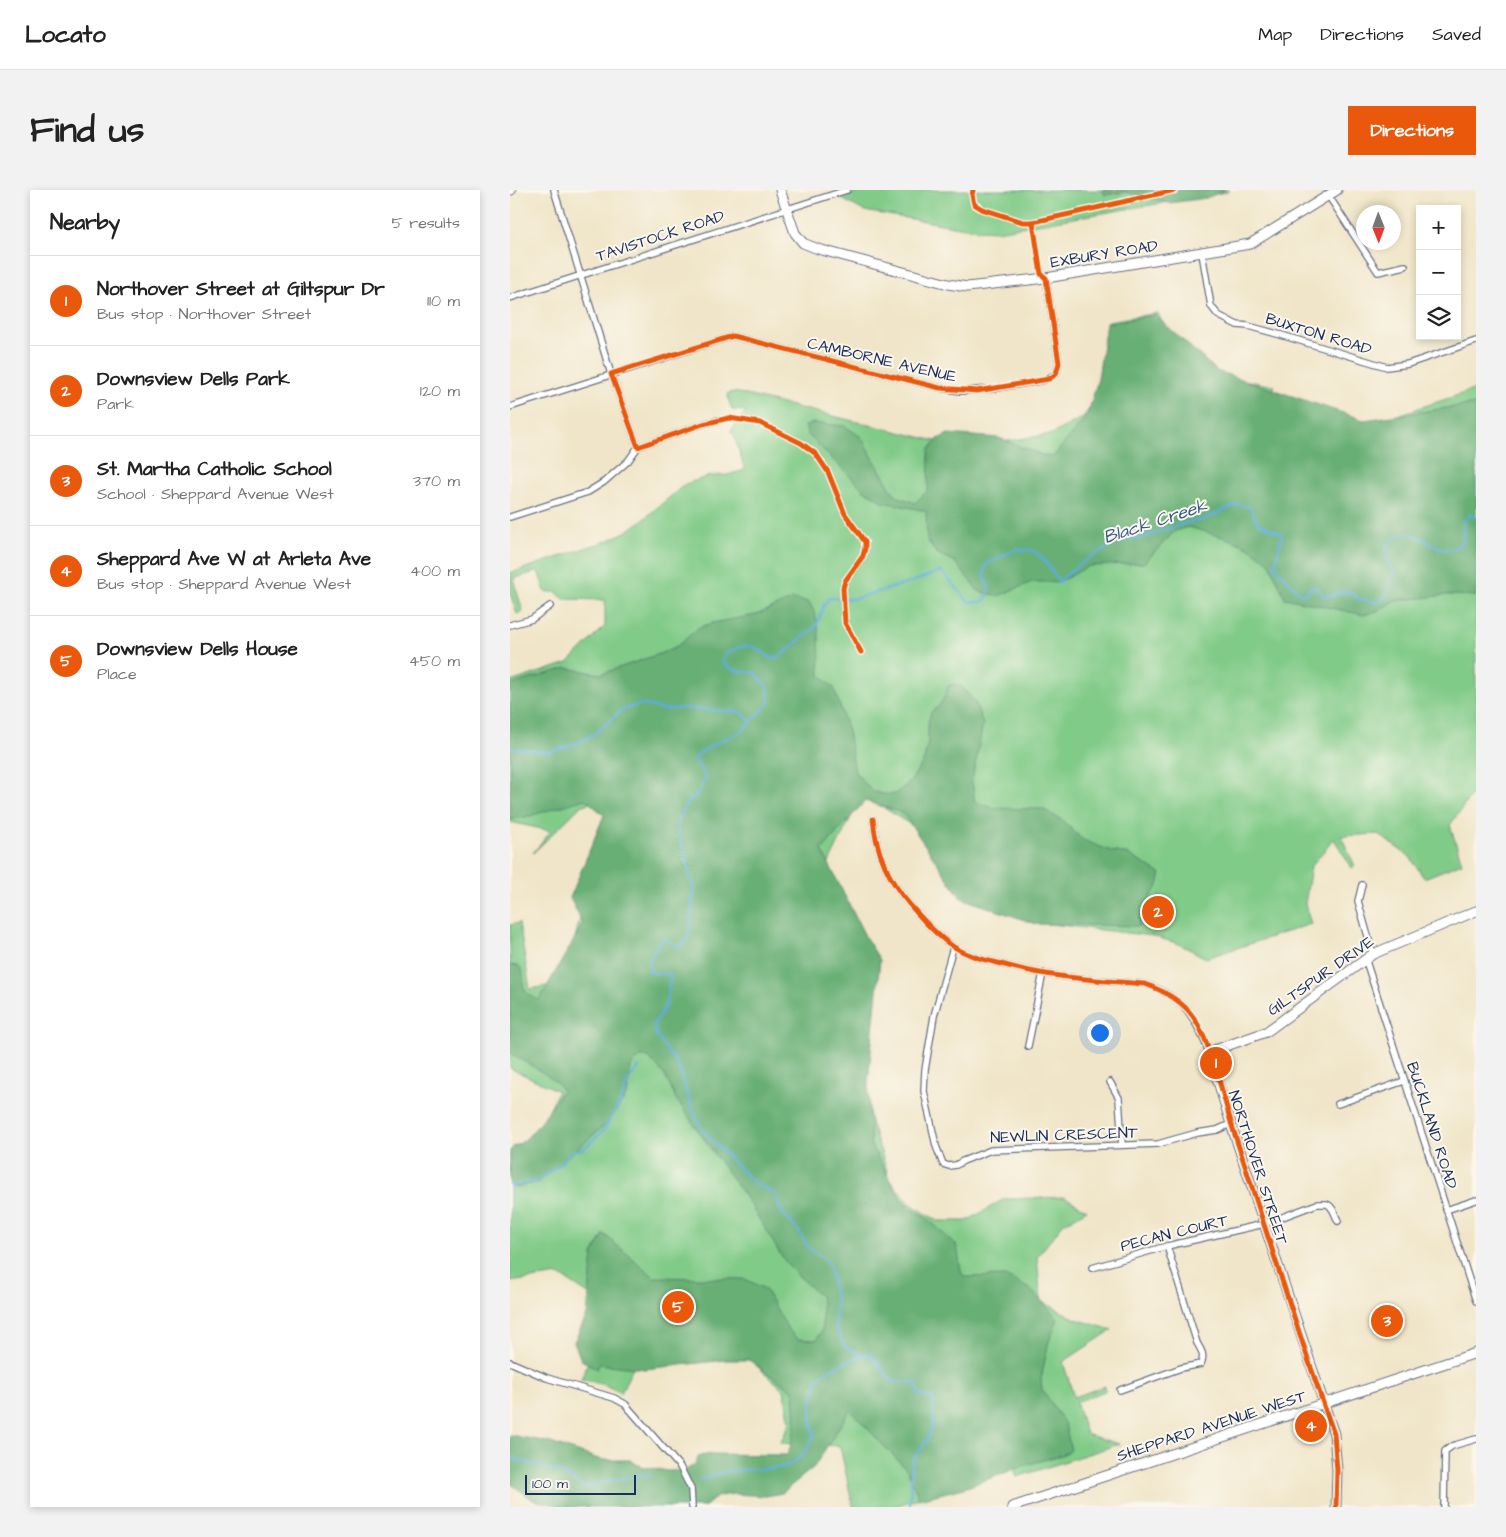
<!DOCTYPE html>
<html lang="en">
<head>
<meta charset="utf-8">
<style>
	:root { --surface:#fff; --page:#f2f2f2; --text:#222; --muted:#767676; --line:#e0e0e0; --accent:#ea580c }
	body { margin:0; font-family:"Architects Daughter",sans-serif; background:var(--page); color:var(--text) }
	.controls { position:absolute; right:15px; top:15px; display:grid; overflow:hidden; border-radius:0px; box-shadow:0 2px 8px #0003 }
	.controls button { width:45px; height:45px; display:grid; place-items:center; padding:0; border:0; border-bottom:1px solid var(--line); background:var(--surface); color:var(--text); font:25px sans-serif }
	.compass { position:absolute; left:846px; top:15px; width:45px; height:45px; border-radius:50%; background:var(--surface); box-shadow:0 2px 8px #0003; rotate:179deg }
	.scale { position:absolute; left:15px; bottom:12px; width:111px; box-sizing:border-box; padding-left:5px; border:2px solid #1b2f5e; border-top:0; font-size:14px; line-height:18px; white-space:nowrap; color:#1b2f5e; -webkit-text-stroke:4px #fbf7ec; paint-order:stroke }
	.you { position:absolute; left:589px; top:842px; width:18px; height:18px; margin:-12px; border:4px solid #fff; border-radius:50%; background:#1a73e8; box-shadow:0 0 0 8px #1a73e833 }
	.badge { display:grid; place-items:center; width:32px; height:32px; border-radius:50%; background:var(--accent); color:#fff; font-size:16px; font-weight:700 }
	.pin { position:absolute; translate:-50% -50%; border:2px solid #fff; box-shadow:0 1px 5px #0006 }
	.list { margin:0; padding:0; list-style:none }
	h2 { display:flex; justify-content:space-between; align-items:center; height:65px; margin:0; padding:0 20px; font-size:21px }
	h2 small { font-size:16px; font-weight:400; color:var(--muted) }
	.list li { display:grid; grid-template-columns:32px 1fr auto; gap:15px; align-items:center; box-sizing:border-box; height:90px; padding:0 20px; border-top:1px solid var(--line) }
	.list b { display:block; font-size:19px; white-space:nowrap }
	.list p { margin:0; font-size:16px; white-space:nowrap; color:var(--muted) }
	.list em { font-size:16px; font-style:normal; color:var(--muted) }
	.icon { flex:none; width:28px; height:28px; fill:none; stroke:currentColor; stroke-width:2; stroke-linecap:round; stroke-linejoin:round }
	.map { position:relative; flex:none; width:966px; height:1317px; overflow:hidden; border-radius:0px }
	header { display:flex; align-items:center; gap:30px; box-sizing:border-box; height:70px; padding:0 25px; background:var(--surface); border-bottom:1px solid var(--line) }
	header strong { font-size:24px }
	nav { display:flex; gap:28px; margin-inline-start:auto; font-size:18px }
	.intro { display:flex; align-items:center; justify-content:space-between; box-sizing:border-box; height:120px; padding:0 30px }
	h1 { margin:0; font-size:35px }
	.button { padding:12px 22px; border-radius:0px; background:var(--accent); color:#fff; font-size:18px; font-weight:700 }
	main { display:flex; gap:30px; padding:0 30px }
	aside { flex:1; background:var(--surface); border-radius:0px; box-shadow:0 2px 8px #0003 }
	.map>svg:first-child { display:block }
</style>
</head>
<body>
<header>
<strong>Locato</strong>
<nav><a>Map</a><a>Directions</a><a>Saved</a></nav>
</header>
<div class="intro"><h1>Find us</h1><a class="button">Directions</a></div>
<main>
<aside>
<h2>Nearby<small>5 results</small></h2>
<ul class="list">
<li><span class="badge">1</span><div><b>Northover Street at Giltspur Dr</b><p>Bus stop · Northover Street</p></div><em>110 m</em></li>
<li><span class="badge">2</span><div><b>Downsview Dells Park</b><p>Park</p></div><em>120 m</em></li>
<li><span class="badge">3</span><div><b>St. Martha Catholic School</b><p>School · Sheppard Avenue West</p></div><em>370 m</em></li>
<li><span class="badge">4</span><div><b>Sheppard Ave W at Arleta Ave</b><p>Bus stop · Sheppard Avenue West</p></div><em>400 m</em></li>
<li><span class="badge">5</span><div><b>Downsview Dells House</b><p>Place</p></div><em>450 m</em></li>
</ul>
</aside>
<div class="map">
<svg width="966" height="1317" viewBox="0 0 966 1317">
	<rect width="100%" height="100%" fill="#fbf7ec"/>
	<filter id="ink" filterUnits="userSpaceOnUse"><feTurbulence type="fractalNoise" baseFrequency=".02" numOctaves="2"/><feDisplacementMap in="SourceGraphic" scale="10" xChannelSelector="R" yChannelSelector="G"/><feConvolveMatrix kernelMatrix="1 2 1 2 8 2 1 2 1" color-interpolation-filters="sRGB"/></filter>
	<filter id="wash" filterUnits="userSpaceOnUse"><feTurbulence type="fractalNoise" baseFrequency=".0096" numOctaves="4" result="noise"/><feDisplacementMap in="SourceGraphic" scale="20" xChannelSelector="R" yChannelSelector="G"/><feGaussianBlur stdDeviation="1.12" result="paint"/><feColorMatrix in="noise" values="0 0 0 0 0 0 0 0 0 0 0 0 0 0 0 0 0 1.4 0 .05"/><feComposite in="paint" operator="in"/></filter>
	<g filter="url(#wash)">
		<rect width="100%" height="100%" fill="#f0e5c8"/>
		<!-- green -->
		<g fill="#81cb88" stroke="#4e7d73">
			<path d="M355,0H719L717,2L487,41L467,40L354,21L330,8Z"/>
			<path d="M648,123L662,155L714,186L764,196L765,202L861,234L966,199V599L940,635L952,673L914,688L900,667L868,644L831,646L845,676L842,678L824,649L801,676L795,714L801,734L696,768L669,754L643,746L540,734L428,652L352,604L317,677L354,910L380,990L399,1013L428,1031H457L494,1009L555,1007L577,1020L553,1034L527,1067L531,1111L566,1129L602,1140L553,1172L564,1207L595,1196V1201L566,1212L576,1244L609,1254L507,1287L504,1277L382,1317H343L330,1256L270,1253L280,1233L274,1200L240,1170L134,1153L111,1203L95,1195L71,1189L99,1125L83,1107L49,1085L0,1092V960L16,967L48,901L0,878V735L9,733L20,799L53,793L97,626L83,612L71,616L23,663L41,641L0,632V492L58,473L95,436V410L54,409L46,402H35L28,381L3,389L13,421L7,424L0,403V381L1,383L99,350L117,341L134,329L175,294L200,286L217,285L235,280L223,242H220L236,221L222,220L217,204L224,202L430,252H491L542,244L573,227L593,200L603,164L598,131Z"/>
		</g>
		<!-- forest -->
		<g fill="#68af74" stroke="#426f69">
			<path d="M592,0H715L697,8L659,13L616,2L595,5Z"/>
			<path d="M645,125L707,181L854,230L965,214L966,217V406L937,405L884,411L867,421L854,425L775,408L759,372L738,357L719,349L679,337L665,341L634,373L579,376L549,392H522L488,406L468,401L445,372L426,363L417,350L416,321L373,312L354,300L298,245L295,236L303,233L335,236L351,247L381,299L387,306L405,313L418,300L419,260L428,249L438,244L489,248L532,265L543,267L578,224L588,189L596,133Z"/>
			<path d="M283,409L299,412C312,432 309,462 310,485L324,498L338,541L345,582L362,601L372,604H385L400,592L414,570L418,551V533L421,522C432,515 434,509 438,496L443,494L451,496L465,512L473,534L462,591L465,612L484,618L533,619L553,631L573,650L601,661L617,664L651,684L647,698L632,718L629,736L526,734L451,708L393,623L355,611L312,660L356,748L370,770L358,893L361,955L393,1013L418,1029L447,1056L451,1081L454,1087L495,1086L520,1099L548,1129L539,1151L531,1189L532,1199L555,1234L561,1260L552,1265L516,1275L454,1298L409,1309L398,1281L340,1220L304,1277L272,1303L256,1306L224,1304L208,1306L194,1317H55L23,1310L0,1293V1245L38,1252L92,1270H120L130,1276L158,1281L176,1280L185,1274L189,1266L202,1264L277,1265C286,1245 287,1223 283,1201L239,1170H216L135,1179L88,1174V1179L71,1170L64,1152L77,1125L83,1064L94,1044L144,1087L235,1089L255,1099L278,1139L288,1149L306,1150L312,1140V1113L310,1106L283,1081L270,1064L242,1017L166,909L155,886L139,867H130L121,876L117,904L100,931L28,992L7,997L0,996V962L4,956C20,952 42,915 52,901C49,889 12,871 0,863V775L9,776C21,790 2,799 29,810L73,734L60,708L94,625L75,609L20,626L0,630V495L56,478L91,484L152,463L169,455L188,438L202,433L246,425Z"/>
		</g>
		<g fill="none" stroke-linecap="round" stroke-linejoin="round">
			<!-- stream -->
			<g stroke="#5facd8" stroke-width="2.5">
				<path d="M0,558L40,562L70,552L87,542L112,520L132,514L154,520L178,518L231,522L242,532"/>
				<path d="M0,996L27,991L48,976L62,961L73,959L94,940L111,911L118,891L129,877"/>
				<path d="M354,1166L335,1157L326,1140V1110L318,1072L299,1058L287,1039L273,1024L264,1003L244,993L193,941L183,921L168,875L147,847L144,835L156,815L161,784L140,783C138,767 144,760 153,748L167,756L172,755L179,745L184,701L167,636L176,615L187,604L196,588L184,568L199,557L232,541L259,513L258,498L246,483C232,482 223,482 212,472L214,465C238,452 239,452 262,469L271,466L307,435L314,415L319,408L343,409L396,394L431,381L459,412H472L477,407L479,399L474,384L477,374L507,359L524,361L535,371L549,392L568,375L602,355L617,349L633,348L667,335L695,329L728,314L740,317L748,333L772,344L765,376L790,404H796L799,399L806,397L814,407L835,402L842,403L848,409L866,412L876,407L884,381L877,372L876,357C903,324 915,363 942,359C945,358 949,355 953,353V332L960,325L966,326"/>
				<path d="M0,1266L11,1271L50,1282L74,1297L129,1285H139"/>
				<path d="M190,1289L218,1281L267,1278L281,1274L296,1262L304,1245L301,1225L302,1209L308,1187L322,1178L359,1163L383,1192H401L406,1194L409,1205L423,1208V1235L417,1250L402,1272L400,1317"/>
			</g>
		</g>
	</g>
	<g filter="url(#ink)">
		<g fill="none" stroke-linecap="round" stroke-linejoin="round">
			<defs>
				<g id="street">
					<path d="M44,0L101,184L128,257"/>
					<path d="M818,5L868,82L895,76"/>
					<path d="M692,63L701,116L708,125L727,135L738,136L771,145L877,177L898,174L966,151"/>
					<path d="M0,108L337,0"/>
					<path d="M0,217L223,146L430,198L451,201L482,199L535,190L546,184L549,173L536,88"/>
					<path d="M0,327L78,302L94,292L118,271L128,257L193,234L209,230"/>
					<path d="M0,435L22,429L40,416"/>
					<path d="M363,629C366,662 378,690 400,715C413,730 428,747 444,757C460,767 477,770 495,775C540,788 588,790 635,794C675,808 684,825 699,862"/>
					<path d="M852,695L848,711L863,764"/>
					<path d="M443,757L424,826L415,880L414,901L426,956L433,974L439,976L446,975L453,971L481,960L648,954L687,943L707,940L721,934"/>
					<path d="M855,768L966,1111"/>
					<path d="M518,856L533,783"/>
					<path d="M600,892L609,908L612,955"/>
					<path d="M828,914L894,891"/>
					<path d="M936,1020L966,1010"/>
					<path d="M582,1078L657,1056L754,1034L807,1014H817L820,1016L823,1020L828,1031"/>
					<path d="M0,1172L37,1188L104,1208L115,1214L170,1277L181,1299L182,1317"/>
					<path d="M610,1200L671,1178L691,1174C695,1165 691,1160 687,1153L657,1056"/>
					<path d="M934,1317L935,1261L942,1256L966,1249"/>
				</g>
				<g id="secondary">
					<path d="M0,0H1"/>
					<path d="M270,0L285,43L293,53L308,59L438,94L457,97L536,88L740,54L827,0"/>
					<path d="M502,1317L966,1163"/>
					<path d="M826,1317L827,1280L824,1244L721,934L699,862L756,842L863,764L966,721"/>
				</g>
			</defs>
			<!-- street casing -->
			<use href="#street" stroke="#666f83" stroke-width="8"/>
			<!-- secondary casing -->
			<use href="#secondary" stroke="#666f83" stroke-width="11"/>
			<!-- street -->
			<use href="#street" stroke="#fff" stroke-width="5.5"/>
			<!-- secondary -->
			<use href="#secondary" stroke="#fff" stroke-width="9"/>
			<defs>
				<g id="cycleway">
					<path d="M463,0L462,5L464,14L472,19L513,32H523L560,24L665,0"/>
					<path d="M351,462L335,433L333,398L335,391L353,366L355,358V352L335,324L318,282L306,264L291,253L250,233L219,228L193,234L128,257L101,184L223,146L430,198L467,201L539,189L546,184L549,173L536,88L531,84L523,32"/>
					<path d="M363,629C366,662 378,690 400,715C413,730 428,747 444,757C460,767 477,770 495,775C540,788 588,790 635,794C654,801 673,811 684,828C703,857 713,908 724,942C757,1042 788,1144 824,1244L827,1280L826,1317"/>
				</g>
			</defs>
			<!-- cycleway casing -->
			<use href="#cycleway" stroke="#fbf7ec" stroke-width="8"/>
			<!-- cycleway -->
			<use href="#cycleway" stroke="#e8590c" stroke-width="5"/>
		</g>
	</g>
	<g text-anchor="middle" stroke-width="4" stroke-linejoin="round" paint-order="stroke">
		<!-- street labels -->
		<g font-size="16" fill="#1b2f5e" stroke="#fbf7ec">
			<text transform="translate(150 45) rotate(-18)" y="6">TAVISTOCK ROAD</text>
			<text transform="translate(594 63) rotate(-9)" y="6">EXBURY ROAD</text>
			<text transform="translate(809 143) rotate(17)" y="6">BUXTON ROAD</text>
			<text transform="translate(372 169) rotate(13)" y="6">CAMBORNE AVENUE</text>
			<text transform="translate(810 785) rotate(-35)" y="6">GILTSPUR DRIVE</text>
			<text transform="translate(923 935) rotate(72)" y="6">BUCKLAND ROAD</text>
			<text transform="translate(554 944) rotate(-2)" y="6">NEWLIN CRESCENT</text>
			<text transform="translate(749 977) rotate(72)" y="6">NORTHOVER STREET</text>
			<text transform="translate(664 1042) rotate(-14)" y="6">PECAN COURT</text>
			<text transform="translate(701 1235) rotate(-18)" y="6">SHEPPARD AVENUE WEST</text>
		</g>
		<!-- water labels -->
		<g font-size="18" font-style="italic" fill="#335b89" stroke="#fbf7ec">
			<text transform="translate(645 331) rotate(-18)" y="6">Black Creek</text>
		</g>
	</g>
</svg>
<div class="controls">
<button>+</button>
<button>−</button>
<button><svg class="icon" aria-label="layers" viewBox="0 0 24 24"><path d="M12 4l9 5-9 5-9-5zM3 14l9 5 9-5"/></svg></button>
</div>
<svg class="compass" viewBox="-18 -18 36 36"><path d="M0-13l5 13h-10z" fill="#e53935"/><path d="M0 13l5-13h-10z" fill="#767676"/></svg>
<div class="scale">100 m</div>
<div class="you"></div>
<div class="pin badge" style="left:706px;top:873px">1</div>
<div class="pin badge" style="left:648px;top:722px">2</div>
<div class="pin badge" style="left:877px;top:1131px">3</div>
<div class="pin badge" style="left:801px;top:1236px">4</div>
<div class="pin badge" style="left:168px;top:1117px">5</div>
</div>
</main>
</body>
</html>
